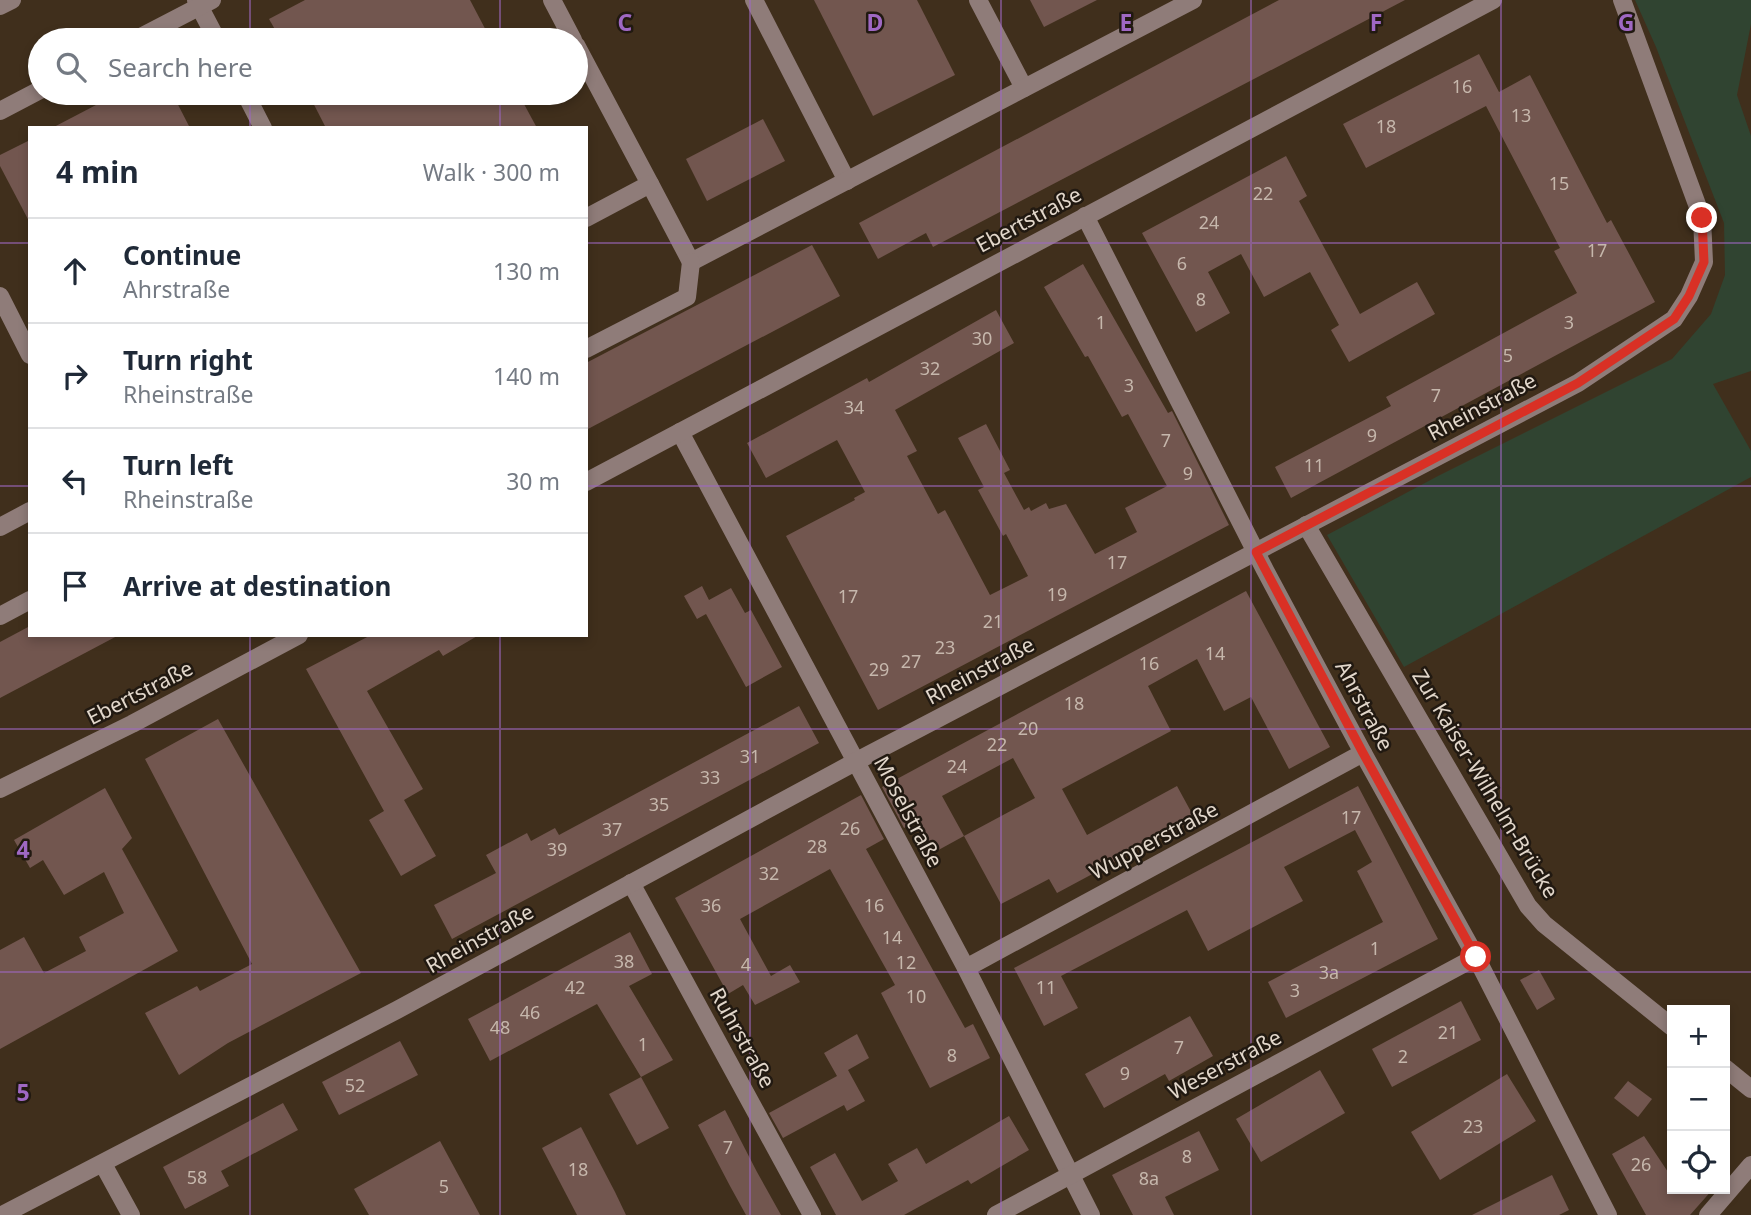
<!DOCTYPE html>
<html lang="en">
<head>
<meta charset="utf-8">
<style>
	:root { --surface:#fff; --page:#f6f6f7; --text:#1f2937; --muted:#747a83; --line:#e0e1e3 }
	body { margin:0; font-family:"Noto Sans",sans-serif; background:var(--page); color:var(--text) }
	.controls { position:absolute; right:21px; bottom:21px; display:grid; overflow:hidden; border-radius:0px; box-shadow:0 4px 10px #0003 }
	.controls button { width:63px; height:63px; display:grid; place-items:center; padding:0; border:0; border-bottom:2px solid var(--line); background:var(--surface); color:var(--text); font:35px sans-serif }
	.stop { position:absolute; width:21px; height:21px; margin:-16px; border:5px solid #d93025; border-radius:50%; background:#fff }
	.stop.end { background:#d93025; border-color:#fff; box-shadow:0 2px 7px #0008 }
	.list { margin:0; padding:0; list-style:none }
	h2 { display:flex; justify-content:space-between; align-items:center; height:91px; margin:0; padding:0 28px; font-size:30px }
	h2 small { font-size:23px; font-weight:400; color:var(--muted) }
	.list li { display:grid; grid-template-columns:46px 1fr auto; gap:21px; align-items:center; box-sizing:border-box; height:105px; padding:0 28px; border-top:2px solid var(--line) }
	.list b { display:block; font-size:26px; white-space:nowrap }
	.list p { margin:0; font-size:23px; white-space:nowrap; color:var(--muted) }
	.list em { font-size:23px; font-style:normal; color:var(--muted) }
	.icon { flex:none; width:38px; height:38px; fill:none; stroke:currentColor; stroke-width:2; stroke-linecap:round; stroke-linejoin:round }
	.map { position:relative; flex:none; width:1751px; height:1215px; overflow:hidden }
	.search { position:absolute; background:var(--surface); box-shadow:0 4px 10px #0003; left:28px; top:28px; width:560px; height:77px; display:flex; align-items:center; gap:18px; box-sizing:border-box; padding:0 24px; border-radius:38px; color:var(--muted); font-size:26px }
	.panel { position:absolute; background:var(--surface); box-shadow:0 4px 10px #0003; left:28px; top:126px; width:560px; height:511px; border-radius:0px }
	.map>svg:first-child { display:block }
</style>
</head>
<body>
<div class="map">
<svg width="1751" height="1215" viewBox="0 0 1751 1215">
	<rect width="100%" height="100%" fill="#402f1c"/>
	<!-- green -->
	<path fill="#304431" d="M1635,0H1751V24L1737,95L1751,136V371L1713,384L1751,451V477L1404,667L1327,535L1438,476L1672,359L1711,314L1725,275L1724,223L1656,47Z"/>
	<!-- building -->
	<g fill="#72564f" fill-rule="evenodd">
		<path d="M305,0H470L491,40H281L269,19Z"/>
		<path d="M814,0H917L955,75L873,116Z"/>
		<path d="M1030,0H1097L1044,27Z"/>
		<path d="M1279,0H1405L933,247L926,233L878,259L859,223Z"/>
		<path d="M1479,54L1499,92L1530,75L1607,223L1611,220L1655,302L1291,498L1275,467L1391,406L1386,397L1577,293L1554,251L1560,248L1486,106L1366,168L1343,124Z"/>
		<path d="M119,93H172L190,128H52Z"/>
		<path d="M308,93H518L537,128H326Z"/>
		<path d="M763,119L785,161L707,201L686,159Z"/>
		<path d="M30,140V223L0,166V155Z"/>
		<path d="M1286,156L1307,196L1299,201L1360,314L1417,282L1435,314L1349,362L1331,330L1339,325L1310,272L1264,297L1241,254L1208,272L1230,313L1196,332L1142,233Z"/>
		<path d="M812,245L840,296L586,430V363Z"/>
		<path d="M1083,264L1168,413L1172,411L1229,525L878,710L786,536L855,500L854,498L865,492L837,440L766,478L747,443L867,378L869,382L996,310L1014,343L895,410L917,451L907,456L938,514L945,510L990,595L1028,576L1006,534L1003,536L978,490L984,487L958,438L986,424L1010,470L1004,473L1024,510L1029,507L1031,511L1046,503L1049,509L1066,504L1095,554L1137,532L1125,508L1167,486L1128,414L1122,417L1088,356L1085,357L1044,287Z"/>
		<path d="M702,586L709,600L731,588L745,613L751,610L782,667L746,687L706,614L697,619L684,596Z"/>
		<path d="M1246,591L1330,747L1289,769L1251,697L1224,711L1197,659L1148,686L1171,731L1062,789L1087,835L1177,786L1195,819L1057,893L1049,879L1001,904L964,836L933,853L916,821L904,828L882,787ZM1013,758L1035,798L964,836L942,796Z"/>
		<path d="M30,626V635H119L0,698V642Z"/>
		<path d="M371,635H479L443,656L439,650L367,691L423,789L404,800L436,856L401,876L369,820L384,811L306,669Z"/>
		<path d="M799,706L819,743L452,939L434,905L496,873L486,855L527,833L531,841L555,828L559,835Z"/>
		<path d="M218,719L361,973L228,1043L179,1075L145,1013L197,986L200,991L252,964L145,759Z"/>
		<path d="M1358,786L1438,939L1286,1018L1268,982L1383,922L1357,871L1372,862L1355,830L1284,867L1303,901L1208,951L1187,910L1061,976L1078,1008L1044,1026L1014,968Z"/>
		<path d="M105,788L132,838L122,849L178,951L0,1049V950L24,937L44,973L86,951L79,937L124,913L104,872L64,895L43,860L30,868L14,840Z"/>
		<path d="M861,795L884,839L866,849L965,1028L973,1024L990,1058L930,1088L881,993L895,985L830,869L740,919L771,976L790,965L800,982L755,1005L743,985L728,994L675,898Z"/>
		<path d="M630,932L652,974L629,986L673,1060L641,1077L597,1004L490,1061L468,1019Z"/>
		<path d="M1539,970L1555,999L1537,1010L1520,980Z"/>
		<path d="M1461,1001L1481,1040L1392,1087L1372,1049Z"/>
		<path d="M1190,1016L1213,1056L1169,1081L1165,1074L1104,1108L1085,1074Z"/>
		<path d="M857,1034L869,1058L848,1070L865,1101L847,1111L844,1105L783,1138L769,1113L837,1076L824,1053Z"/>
		<path d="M400,1041L418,1075L339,1115L322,1082Z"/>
		<path d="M1320,1070L1345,1113L1261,1162L1236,1119Z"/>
		<path d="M1507,1074L1536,1121L1440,1180L1411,1132Z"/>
		<path d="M641,1077L669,1128L637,1145L609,1094Z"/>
		<path d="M1628,1081L1652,1099L1638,1117L1614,1098Z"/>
		<path d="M283,1103L298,1130L221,1171L229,1186L185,1209L163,1167Z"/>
		<path d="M725,1110L757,1172L781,1215H746L730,1186L698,1125Z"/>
		<path d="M1009,1116L1029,1150L971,1184L968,1180L904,1215H836L810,1167L835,1153L862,1201L898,1181L888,1164L917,1148L926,1164Z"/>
		<path d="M581,1127L615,1192L626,1215H577L542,1148Z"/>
		<path d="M1199,1131L1219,1170L1165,1197L1174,1215H1133L1112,1175Z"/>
		<path d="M1644,1136L1672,1178V1189H1713L1690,1215H1646L1612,1154Z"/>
		<path d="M440,1141L480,1215H369L354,1189Z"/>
		<path d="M1552,1175L1569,1210L1559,1215H1472Z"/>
	</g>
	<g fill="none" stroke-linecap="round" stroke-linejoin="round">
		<!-- minor -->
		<g stroke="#8f7c79" stroke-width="18">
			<path d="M196,0L217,40"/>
			<path d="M552,0L573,40"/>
			<path d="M754,0L847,181"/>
			<path d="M978,0L1024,88"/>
			<path d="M0,6L12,0"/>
			<path d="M135,40L212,0"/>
			<path d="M576,45L650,184"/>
			<path d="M245,93L263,128"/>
			<path d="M0,111L40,90"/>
			<path d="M1085,216L1265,570L1363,753L1476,957L1608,1215"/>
			<path d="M586,218L650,184L691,262L1193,0"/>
			<path d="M0,296L30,355"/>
			<path d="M586,349L687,297L691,262"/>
			<path d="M680,432L966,968L1091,1215"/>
			<path d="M586,482L1493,0"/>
			<path d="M1306,525L1528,906L1544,924L1672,1027"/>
			<path d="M0,527L30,511"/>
			<path d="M0,616L30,600"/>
			<path d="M0,789L132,724L299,635"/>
			<path d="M631,883L812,1215"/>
			<path d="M966,968L1363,753"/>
			<path d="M1725,1068L1751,1089"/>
			<path d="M103,1164L131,1215"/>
			<path d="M2,1215L397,1010L855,762L1578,383L1674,319L1689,296L1704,262L1702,218L1622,0"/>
			<path d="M996,1215L1476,957"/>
			<path d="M1708,1215L1751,1165"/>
		</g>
	</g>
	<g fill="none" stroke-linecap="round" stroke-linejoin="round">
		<!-- route -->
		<path stroke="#d93025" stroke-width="9" d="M1476,957L1363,753L1256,552L1578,383L1674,319L1689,296L1704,262L1702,218"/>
	</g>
	<!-- grid -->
	<path fill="none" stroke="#9f68c3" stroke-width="2" stroke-opacity="0.55" d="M250,0V40M500,0V40M750,0V1215M1001,0V1215M1251,0V1215M1501,0V1215M250,93V128M500,93V128M0,243H30M586,243H1751M0,486H30M586,486H1751M250,635V1215M500,635V1215M0,729H1751M0,972H1751"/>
	<g text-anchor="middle" stroke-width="5" stroke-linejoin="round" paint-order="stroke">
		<!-- number labels -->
		<g font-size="18" fill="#c6b7ac">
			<text x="1462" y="93">16</text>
			<text x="1521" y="122">13</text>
			<text x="1386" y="133">18</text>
			<text x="1559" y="190">15</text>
			<text x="1263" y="200">22</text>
			<text x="1209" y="229">24</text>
			<text x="1597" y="257">17</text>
			<text x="1182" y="270">6</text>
			<text x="1201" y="306">8</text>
			<text x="1101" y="329">1</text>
			<text x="1569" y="329">3</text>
			<text x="982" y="345">30</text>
			<text x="1508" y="362">5</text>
			<text x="930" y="375">32</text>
			<text x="1129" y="392">3</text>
			<text x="1436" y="402">7</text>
			<text x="854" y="414">34</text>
			<text x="1372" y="442">9</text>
			<text x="1166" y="447">7</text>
			<text x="1314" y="472">11</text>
			<text x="1188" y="480">9</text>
			<text x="1117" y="569">17</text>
			<text x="1057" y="601">19</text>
			<text x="848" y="603">17</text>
			<text x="993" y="628">21</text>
			<text x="945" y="654">23</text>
			<text x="1215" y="660">14</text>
			<text x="911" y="668">27</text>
			<text x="1149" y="670">16</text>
			<text x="879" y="676">29</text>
			<text x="1074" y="710">18</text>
			<text x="1028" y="735">20</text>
			<text x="997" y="751">22</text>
			<text x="750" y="763">31</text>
			<text x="957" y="773">24</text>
			<text x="710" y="784">33</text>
			<text x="659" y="811">35</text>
			<text x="1351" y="824">17</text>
			<text x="850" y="835">26</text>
			<text x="612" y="836">37</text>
			<text x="817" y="853">28</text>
			<text x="557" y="856">39</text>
			<text x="769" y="880">32</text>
			<text x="711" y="912">36</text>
			<text x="874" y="912">16</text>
			<text x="892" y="944">14</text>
			<text x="1375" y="955">1</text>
			<text x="624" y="968">38</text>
			<text x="906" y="969">12</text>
			<text x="746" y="971">4</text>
			<text x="1329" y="979">3a</text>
			<text x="575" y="994">42</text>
			<text x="1046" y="994">11</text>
			<text x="1295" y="997">3</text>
			<text x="916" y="1003">10</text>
			<text x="530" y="1019">46</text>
			<text x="500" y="1034">48</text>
			<text x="1448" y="1039">21</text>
			<text x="643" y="1051">1</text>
			<text x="1179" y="1054">7</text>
			<text x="952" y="1062">8</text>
			<text x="1403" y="1063">2</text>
			<text x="1125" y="1080">9</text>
			<text x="355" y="1092">52</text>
			<text x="1473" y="1133">23</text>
			<text x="728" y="1154">7</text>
			<text x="1187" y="1163">8</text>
			<text x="1641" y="1171">26</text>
			<text x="578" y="1176">18</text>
			<text x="197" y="1184">58</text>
			<text x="1149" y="1185">8a</text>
			<text x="444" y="1193">5</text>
		</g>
		<!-- street labels -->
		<g font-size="21" fill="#e2d7cb" stroke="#211911">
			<text transform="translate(1029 220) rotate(-28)" y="7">Ebertstraße</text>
			<text transform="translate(1482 407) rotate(-28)" y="7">Rheinstraße</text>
			<text transform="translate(980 671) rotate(-28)" y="7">Rheinstraße</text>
			<text transform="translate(140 693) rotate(-27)" y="7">Ebertstraße</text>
			<text transform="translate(1364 706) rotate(62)" y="7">Ahrstraße</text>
			<text transform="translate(1485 784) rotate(59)" y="7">Zur Kaiser-Wilhelm-Brücke</text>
			<text transform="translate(908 812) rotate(62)" y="7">Moselstraße</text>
			<text transform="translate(1154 841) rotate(-28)" y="7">Wupperstraße</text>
			<text transform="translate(480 939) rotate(-29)" y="7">Rheinstraße</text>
			<text transform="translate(742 1038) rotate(61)" y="7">Ruhrstraße</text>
			<text transform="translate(1225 1065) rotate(-28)" y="7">Weserstraße</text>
		</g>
	</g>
	<g font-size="23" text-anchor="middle" font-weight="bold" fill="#9f68c3" stroke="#211911" stroke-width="5" stroke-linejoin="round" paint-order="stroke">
		<text x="625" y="31">C</text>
		<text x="875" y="31">D</text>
		<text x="1126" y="31">E</text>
		<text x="1376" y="31">F</text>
		<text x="1626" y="31">G</text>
		<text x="23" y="858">4</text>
		<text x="23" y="1101">5</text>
	</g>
</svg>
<div class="controls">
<button>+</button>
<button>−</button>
<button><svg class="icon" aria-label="locate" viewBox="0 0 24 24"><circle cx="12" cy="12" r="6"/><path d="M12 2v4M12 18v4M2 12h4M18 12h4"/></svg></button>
</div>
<div class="stop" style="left:1476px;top:957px"></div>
<div class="stop end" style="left:1702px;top:218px"></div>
<div class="search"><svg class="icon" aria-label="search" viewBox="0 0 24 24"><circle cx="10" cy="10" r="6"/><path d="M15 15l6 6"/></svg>Search here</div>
<section class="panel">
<h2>4 min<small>Walk · 300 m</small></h2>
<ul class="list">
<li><svg class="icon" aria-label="ahead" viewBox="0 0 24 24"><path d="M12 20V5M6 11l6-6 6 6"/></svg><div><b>Continue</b><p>Ahrstraße</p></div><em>130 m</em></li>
<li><svg class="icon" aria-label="right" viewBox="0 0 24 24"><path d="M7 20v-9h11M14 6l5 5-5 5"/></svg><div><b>Turn right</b><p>Rheinstraße</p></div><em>140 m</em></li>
<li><svg class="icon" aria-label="left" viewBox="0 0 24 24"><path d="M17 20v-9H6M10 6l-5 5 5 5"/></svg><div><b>Turn left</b><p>Rheinstraße</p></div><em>30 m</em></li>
<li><svg class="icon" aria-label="arrive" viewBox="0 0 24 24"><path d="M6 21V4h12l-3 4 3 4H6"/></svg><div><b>Arrive at destination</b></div></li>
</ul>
</section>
</div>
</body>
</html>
